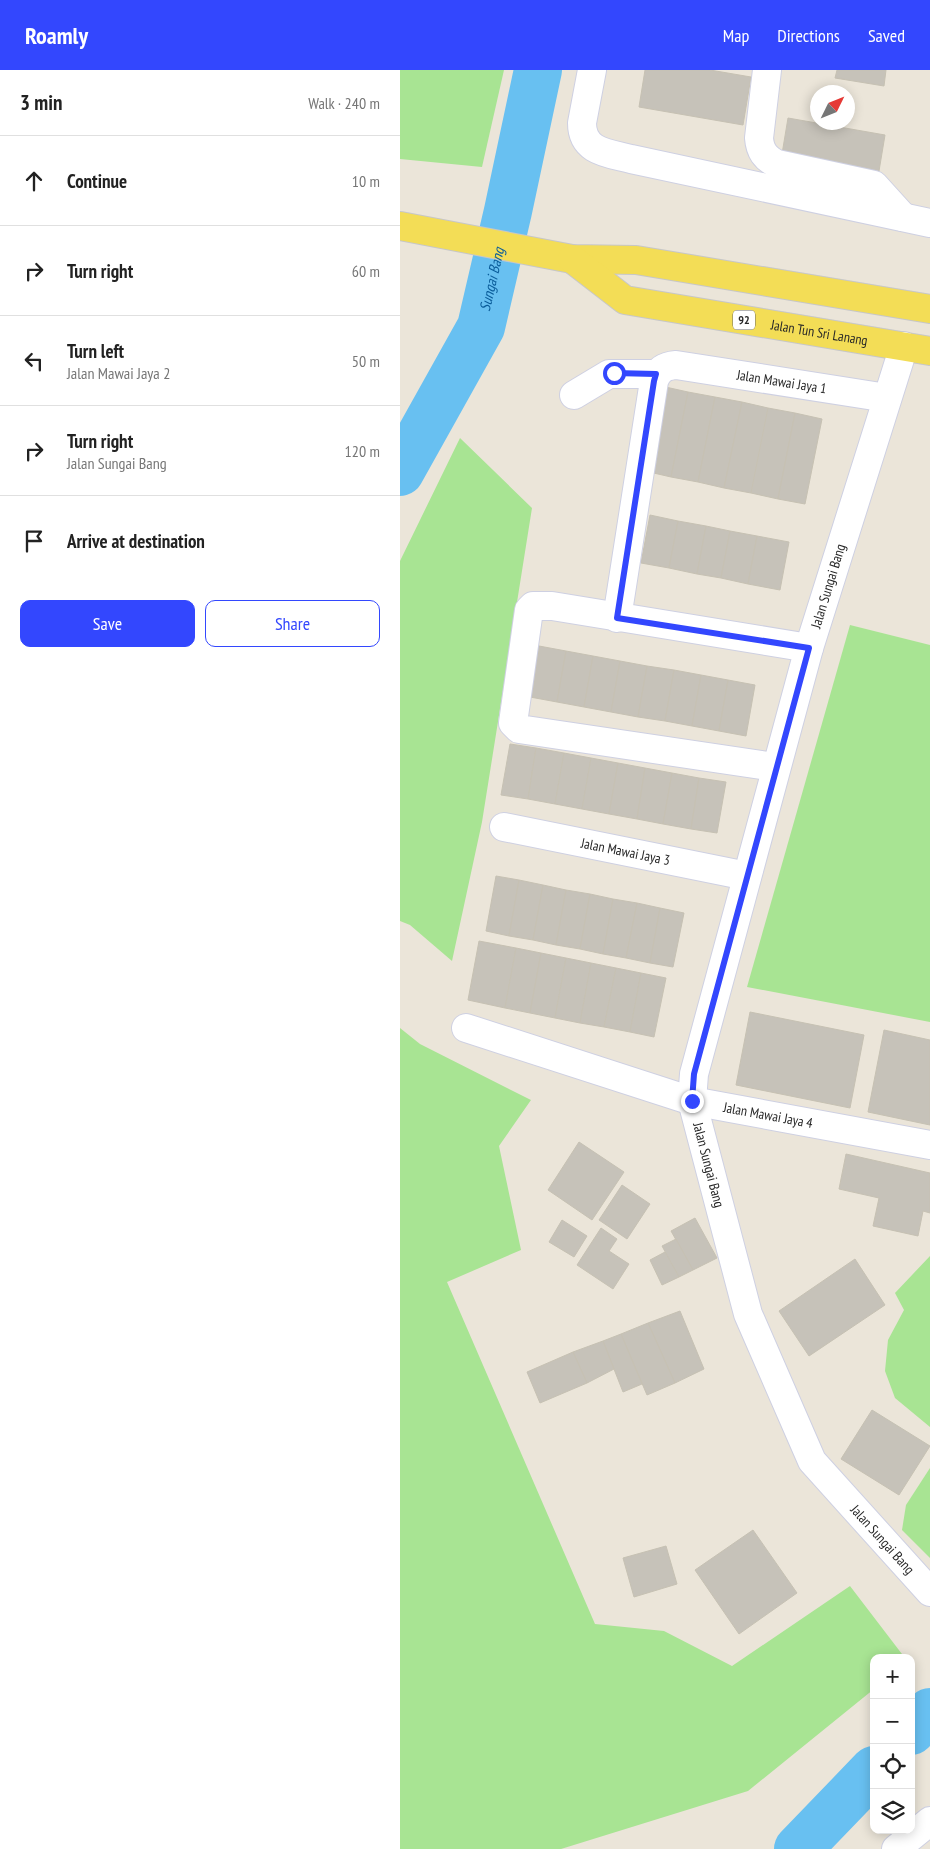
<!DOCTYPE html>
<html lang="en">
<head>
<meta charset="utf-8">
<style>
	:root { --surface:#fff; --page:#f2f2f2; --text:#222; --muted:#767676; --line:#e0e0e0; --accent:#3347fe }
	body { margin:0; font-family:"PT Sans Narrow",sans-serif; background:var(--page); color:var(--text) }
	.controls { position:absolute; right:15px; bottom:15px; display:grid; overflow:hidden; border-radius:10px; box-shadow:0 2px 12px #0003 }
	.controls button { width:45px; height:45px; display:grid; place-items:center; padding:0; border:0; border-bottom:1px solid var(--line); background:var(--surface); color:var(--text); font:25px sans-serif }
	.compass { position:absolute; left:410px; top:15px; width:45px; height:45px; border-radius:50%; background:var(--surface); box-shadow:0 2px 12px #0003; rotate:47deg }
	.stop { position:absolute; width:15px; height:15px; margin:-11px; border:4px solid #3347fe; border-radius:50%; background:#fff }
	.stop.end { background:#3347fe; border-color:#fff; box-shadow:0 1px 5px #0008 }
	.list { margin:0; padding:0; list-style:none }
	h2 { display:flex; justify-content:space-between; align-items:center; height:65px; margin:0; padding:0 20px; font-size:21px }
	h2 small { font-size:16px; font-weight:400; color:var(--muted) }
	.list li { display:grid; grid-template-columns:32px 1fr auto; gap:15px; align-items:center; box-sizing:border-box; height:90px; padding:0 20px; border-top:1px solid var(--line) }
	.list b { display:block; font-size:19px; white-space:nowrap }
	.list p { margin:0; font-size:16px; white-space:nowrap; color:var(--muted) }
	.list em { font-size:16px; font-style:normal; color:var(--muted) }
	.actions { display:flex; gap:10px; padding:15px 20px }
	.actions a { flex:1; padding:11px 0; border:1px solid var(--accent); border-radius:10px; text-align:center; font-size:18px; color:var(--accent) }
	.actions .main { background:var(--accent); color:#fff }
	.icon { flex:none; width:28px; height:28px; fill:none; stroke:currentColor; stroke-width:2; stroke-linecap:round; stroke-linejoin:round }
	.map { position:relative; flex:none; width:530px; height:1779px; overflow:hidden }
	header { display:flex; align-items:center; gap:30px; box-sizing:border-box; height:70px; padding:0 25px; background:var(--accent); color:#fff }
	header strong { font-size:24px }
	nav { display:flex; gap:28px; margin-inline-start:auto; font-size:18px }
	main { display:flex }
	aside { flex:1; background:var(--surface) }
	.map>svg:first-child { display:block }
</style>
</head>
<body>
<header>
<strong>Roamly</strong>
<nav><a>Map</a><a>Directions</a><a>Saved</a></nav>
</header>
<main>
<aside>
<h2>3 min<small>Walk · 240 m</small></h2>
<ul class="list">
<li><svg class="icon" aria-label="ahead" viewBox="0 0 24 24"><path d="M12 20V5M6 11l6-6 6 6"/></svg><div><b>Continue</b></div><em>10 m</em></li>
<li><svg class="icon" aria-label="right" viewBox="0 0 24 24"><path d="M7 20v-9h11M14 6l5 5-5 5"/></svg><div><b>Turn right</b></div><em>60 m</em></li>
<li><svg class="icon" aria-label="left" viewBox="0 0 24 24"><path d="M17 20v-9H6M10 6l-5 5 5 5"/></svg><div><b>Turn left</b><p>Jalan Mawai Jaya 2</p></div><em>50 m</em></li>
<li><svg class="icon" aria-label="right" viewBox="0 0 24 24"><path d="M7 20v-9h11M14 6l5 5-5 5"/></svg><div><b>Turn right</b><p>Jalan Sungai Bang</p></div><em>120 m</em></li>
<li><svg class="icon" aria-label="arrive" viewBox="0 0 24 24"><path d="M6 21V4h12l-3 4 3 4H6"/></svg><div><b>Arrive at destination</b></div></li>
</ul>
<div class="actions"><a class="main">Save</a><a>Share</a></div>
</aside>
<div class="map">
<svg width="530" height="1779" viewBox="0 0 530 1779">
	<rect width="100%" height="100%" fill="#ebe5d9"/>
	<!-- green -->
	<g fill="#a8e493">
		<path d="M0,0H104L82,97L0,89Z"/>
		<path d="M60,368L132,438L82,752L52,891L10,855L0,851V491Z"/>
		<path d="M450,555L530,575V952L347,917Z"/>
		<path d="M0,958L20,974L131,1030L99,1076L121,1180L47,1212L195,1554L264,1561L332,1596L450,1516L505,1588H474V1619L348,1721L161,1779H0Z"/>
		<path d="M530,1186V1357L495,1328L485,1301L488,1270L504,1240L495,1223Z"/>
		<path d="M530,1398V1488L502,1460L506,1435Z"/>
	</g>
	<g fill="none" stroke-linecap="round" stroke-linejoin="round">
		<!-- river -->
		<g stroke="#68c0f1" stroke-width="48">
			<path id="s1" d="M0,402L81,257L108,141L138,0"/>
			<path d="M511,1661L530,1642"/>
			<path d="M398,1779L474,1700"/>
		</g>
	</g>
	<!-- building -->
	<g fill="#c6c2b9" stroke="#c6c1b3">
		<path d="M245,0H310L351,7L343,55L239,37Z"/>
		<path d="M437,0H486L484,16L435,8Z"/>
		<path d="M388,48L485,65L479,101L382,84Z"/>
		<path d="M261,316L288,322L271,407L245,401Z"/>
		<path d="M288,322L315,327L298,412L271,407Z"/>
		<path d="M315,327L342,332L324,418L298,412Z"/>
		<path d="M342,332L368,338L351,423L324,418Z"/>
		<path d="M368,338L395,343L378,429L351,423Z"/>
		<path d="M395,343L422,349L405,434L378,429Z"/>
		<path d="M250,445L278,451L269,498L241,493Z"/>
		<path d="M278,451L306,456L297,504L269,498Z"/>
		<path d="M306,456L330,461L321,508L297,504Z"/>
		<path d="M330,461L357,466L348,514L321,508Z"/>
		<path d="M357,466L389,472L380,520L348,514Z"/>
		<path d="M139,576L166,581L157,632L130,627Z"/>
		<path d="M166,581L193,586L184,637L157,632Z"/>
		<path d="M193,586L220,591L211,642L184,637Z"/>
		<path d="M220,591L247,596L238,647L211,642Z"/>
		<path d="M247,596L274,600L265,651L238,647Z"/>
		<path d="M274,600L301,605L292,656L265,651Z"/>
		<path d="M301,605L328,610L319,661L292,656Z"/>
		<path d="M328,610L355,615L346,666L319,661Z"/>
		<path d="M110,674L136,678L128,729L101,725Z"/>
		<path d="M136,678L164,683L155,734L128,729Z"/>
		<path d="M164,683L191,688L182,739L155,734Z"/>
		<path d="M191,688L218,693L209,744L182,739Z"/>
		<path d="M218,693L245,698L237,749L209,744Z"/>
		<path d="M245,698L272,703L263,754L237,749Z"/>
		<path d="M272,703L299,708L291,759L263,754Z"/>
		<path d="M299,708L326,712L317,763L291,759Z"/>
		<path d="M96,806L119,810L109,866L86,861Z"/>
		<path d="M119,810L143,815L133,870L109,866Z"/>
		<path d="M143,815L166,820L156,875L133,870Z"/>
		<path d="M166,820L190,824L180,879L156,875Z"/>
		<path d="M190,824L213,829L203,884L180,879Z"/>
		<path d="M213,829L237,833L226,888L203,884Z"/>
		<path d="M237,833L260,838L250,893L226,888Z"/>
		<path d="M260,838L284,843L273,897L250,893Z"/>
		<path d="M79,871L116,878L105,938L68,930Z"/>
		<path d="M116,878L141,883L130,943L105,938Z"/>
		<path d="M141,883L166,888L155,948L130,943Z"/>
		<path d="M166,888L191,893L180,953L155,948Z"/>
		<path d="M191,893L216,898L204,957L180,953Z"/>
		<path d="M216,898L241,903L230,962L204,957Z"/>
		<path d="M241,903L266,908L254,967L230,962Z"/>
		<path d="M350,942L464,965L450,1038L336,1015Z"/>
		<path d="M484,960L530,970V1055L468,1042Z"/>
		<path d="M179,1072L224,1102L192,1150L148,1120Z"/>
		<path d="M446,1084L530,1103V1143L523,1141L518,1166L473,1156L479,1128L439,1119Z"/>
		<path d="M222,1115L250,1134L227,1169L199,1150Z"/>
		<path d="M295,1148L317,1188L293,1200L271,1161Z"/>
		<path d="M162,1150L187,1166L174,1187L149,1172Z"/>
		<path d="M201,1158L217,1169L209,1181L229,1194L213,1219L177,1195Z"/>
		<path d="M276,1169L293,1200L279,1207L262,1176Z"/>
		<path d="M265,1182L279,1207L262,1215L250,1190Z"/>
		<path d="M455,1189L485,1235L409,1286L379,1241Z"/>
		<path d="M280,1241L304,1299L275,1313L248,1253Z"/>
		<path d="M248,1253L275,1313L247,1325L221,1264Z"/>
		<path d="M221,1264L242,1314L223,1322L203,1271Z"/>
		<path d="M203,1271L214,1299L187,1313L173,1282Z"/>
		<path d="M173,1282L187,1313L140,1333L127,1302Z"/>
		<path d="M472,1340L530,1376L499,1425L441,1389Z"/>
		<path d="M353,1460L397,1523L339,1564L295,1500Z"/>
		<path d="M266,1476L277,1514L234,1527L223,1488Z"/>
	</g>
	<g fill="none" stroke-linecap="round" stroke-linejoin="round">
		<defs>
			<g id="minor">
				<path d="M192,0L182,53C182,82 208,83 231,89L530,153"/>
				<path d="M367,0L359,68C360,81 365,88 377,94L474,115L503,147"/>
				<path id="s2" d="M504,276L409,578L294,1004L292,1031L348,1244L412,1391L530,1522"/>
				<path d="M174,325L209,304H257"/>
				<path id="s3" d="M217,548L254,311C258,300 264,296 276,295L487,328"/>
				<path d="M375,697L119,659L113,653L129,540L133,536H152L409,578"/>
				<path id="s4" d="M104,757L347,806"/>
				<path id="s5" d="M66,958L292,1031L530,1075"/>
				<path d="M496,1779L530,1751"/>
			</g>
			<g id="major">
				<path d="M0,156L172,189L236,190L530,239"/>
				<path id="s6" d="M172,189L225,230L530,281"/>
			</g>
		</defs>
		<!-- minor casing -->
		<use href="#minor" stroke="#ced0e2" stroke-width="30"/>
		<!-- major casing -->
		<use href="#major" stroke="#c7c7c7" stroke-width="30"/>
		<!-- minor -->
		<use href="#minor" stroke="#fff" stroke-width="28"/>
		<!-- major -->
		<use href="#major" stroke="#f3dd56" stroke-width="28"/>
	</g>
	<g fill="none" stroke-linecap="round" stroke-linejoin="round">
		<!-- route -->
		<path stroke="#3347fe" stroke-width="6" d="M214,303L256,304L254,311L217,548L409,578L294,1004L292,1031"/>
	</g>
	<g text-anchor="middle" stroke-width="4.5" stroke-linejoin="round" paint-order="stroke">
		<!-- shield labels -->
		<rect fill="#fff" stroke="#686868" stroke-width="1" x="333" y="240.5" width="22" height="19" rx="4"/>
		<g font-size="12" font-weight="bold" fill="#282828">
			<text x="344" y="254">92</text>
		</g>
		<!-- street labels -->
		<g font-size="14" fill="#282828" stroke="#fff">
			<text dy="5" stroke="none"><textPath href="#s6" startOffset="264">Jalan Tun Sri Lanang</textPath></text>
			<text dy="5" stroke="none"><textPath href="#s3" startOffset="376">Jalan Mawai Jaya 1</textPath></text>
			<text transform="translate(428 516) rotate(-73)" y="5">Jalan Sungai Bang</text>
			<text dy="5" stroke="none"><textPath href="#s4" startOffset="124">Jalan Mawai Jaya 3</textPath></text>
			<text dy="5" stroke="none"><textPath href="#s5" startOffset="315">Jalan Mawai Jaya 4</textPath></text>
			<text dy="5" stroke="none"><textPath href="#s2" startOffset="851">Jalan Sungai Bang</textPath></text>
			<text dy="5" stroke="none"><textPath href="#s2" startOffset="1271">Jalan Sungai Bang</textPath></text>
		</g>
		<!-- water labels -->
		<g font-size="15" font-style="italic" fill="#0a5c9a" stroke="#fff">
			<text dy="5" stroke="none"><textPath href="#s1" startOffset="215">Sungai Bang</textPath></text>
		</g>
	</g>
</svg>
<div class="controls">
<button>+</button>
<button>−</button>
<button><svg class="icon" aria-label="locate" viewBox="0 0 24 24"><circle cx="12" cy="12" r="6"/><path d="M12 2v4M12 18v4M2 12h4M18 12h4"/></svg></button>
<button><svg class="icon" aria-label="layers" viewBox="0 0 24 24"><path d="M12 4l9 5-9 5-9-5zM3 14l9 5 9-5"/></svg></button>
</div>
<svg class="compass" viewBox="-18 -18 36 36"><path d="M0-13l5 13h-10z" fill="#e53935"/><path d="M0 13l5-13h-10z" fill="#767676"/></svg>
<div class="stop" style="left:214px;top:303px"></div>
<div class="stop end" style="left:292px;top:1031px"></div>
</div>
</main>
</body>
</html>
